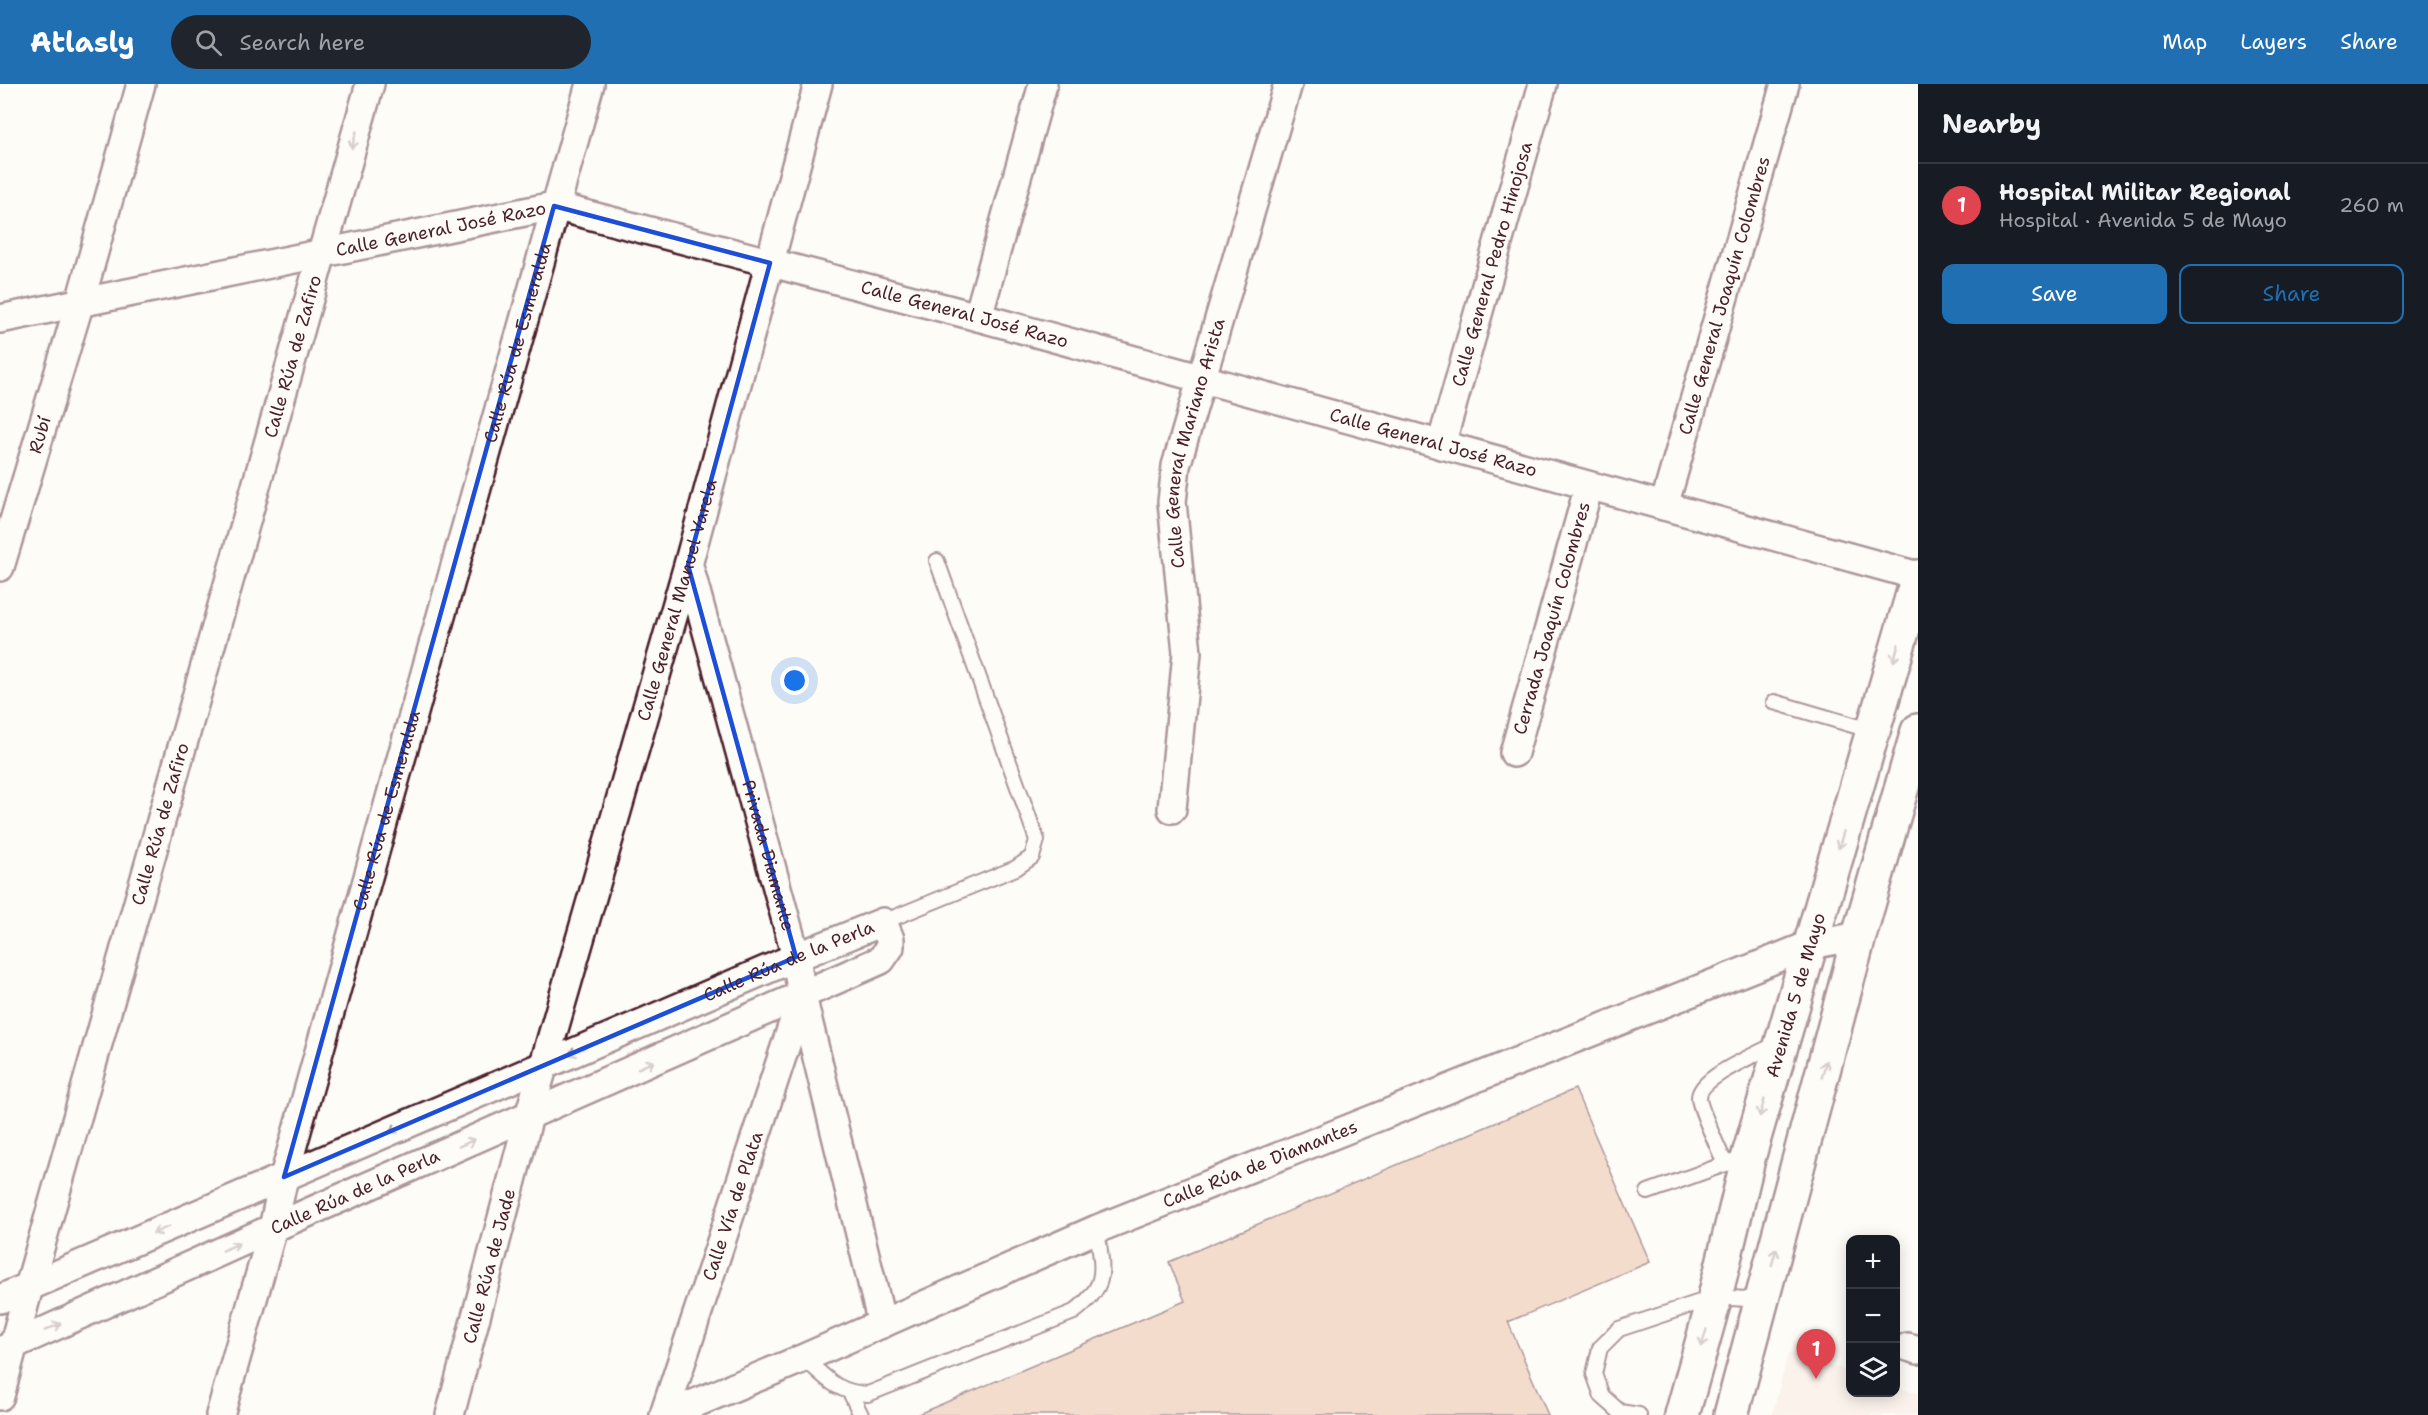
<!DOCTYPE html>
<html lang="en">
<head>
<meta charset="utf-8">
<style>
	:root { --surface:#171b24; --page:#20242c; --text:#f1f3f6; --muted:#9ea1a6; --line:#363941; --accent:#1f6fb2 }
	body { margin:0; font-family:"Shantell Sans",sans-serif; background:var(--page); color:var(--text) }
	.controls { position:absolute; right:18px; bottom:18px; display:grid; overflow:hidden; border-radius:12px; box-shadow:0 3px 15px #0003 }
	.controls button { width:54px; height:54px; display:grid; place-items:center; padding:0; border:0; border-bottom:2px solid var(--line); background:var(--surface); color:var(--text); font:30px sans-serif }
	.you { position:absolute; left:795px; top:597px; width:21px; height:21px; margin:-15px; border:4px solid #fff; border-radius:50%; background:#1a73e8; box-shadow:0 0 0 9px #1a73e833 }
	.badge { display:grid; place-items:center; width:39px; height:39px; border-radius:50%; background:var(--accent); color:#fff; font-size:20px; font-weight:700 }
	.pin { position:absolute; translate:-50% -50px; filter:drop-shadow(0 2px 3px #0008) }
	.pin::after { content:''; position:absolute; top:32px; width:21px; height:18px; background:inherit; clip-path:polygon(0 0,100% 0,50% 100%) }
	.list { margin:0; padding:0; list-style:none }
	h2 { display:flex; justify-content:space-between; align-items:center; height:78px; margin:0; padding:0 24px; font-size:26px }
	h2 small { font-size:20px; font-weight:400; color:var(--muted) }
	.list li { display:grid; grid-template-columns:39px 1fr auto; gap:18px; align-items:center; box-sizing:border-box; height:84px; padding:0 24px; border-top:2px solid var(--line) }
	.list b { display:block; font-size:22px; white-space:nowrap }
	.list p { margin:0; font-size:20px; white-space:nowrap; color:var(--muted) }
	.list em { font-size:20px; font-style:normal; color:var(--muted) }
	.actions { display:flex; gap:12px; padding:18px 24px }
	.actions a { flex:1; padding:14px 0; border:2px solid var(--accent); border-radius:12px; text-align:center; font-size:21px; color:var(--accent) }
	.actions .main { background:var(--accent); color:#fff }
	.icon { flex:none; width:33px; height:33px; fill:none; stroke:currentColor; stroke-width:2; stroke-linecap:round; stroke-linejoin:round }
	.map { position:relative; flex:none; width:1918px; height:1331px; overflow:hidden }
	header { display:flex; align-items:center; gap:36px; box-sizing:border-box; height:84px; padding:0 30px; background:var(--accent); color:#fff }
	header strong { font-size:28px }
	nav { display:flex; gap:33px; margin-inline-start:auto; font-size:21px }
	.search { width:420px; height:54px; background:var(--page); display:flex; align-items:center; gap:15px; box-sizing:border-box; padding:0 21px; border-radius:33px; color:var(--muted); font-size:22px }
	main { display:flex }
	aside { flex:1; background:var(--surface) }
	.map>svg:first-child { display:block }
</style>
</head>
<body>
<header>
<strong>Atlasly</strong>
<div class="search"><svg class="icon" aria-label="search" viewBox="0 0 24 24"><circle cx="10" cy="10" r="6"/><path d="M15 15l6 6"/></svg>Search here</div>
<nav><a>Map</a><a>Layers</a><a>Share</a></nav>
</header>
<main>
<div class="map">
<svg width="1918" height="1331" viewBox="0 0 1918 1331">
	<rect width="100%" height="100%" fill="#fdfcf7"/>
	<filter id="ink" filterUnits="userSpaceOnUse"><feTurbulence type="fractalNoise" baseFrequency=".0167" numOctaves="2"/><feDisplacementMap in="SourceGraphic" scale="12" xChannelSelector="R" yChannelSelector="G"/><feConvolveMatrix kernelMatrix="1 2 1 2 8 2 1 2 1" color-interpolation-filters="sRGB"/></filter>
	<g filter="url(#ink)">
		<!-- built -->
		<path fill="#f7e7db" d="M1789,1268L1850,1288V1308H1896V1303L1918,1310V1331H1772Z"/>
		<!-- building -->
		<path fill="#e9b69a" stroke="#4a1f2b" stroke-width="1.5" d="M1575,1005L1650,1178L1508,1238L1548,1331H916L1185,1217L1169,1178Z"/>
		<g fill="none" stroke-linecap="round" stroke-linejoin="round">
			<defs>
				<g id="lane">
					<path d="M1774,618L1873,647"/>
					<path d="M883,838L1016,784L1032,773L1037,756L937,477"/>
					<path d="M1725,1080C1720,1067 1699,1024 1699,1014C1698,993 1760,969 1778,959"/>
					<path d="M1648,1108L1731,1078"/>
					<path d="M804,1274C826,1294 837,1309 868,1310L1074,1228C1110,1200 1102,1186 1097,1145"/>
					<path d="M851,1310L861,1331"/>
					<path d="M1639,1331L1620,1328L1602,1312L1594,1290L1600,1264L1619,1245L1715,1213L1763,1216"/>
				</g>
				<g id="street">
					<path d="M978,233L1043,0"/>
					<path id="s1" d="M0,235L554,122L978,233L1918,492"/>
					<path id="s2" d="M1441,361L1543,0"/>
					<path id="s3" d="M1664,422L1785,0"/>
					<path id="s4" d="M689,482L796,873L802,912L882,1240"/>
					<path id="s5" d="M0,483L80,218L141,0"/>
					<path id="s6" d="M1514,669L1589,402"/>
					<path id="s7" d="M1172,725L1187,569L1172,418L1176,382L1288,0"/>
					<path id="s8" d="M0,1215L796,873L883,838L890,855V863L881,876L273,1144L0,1267"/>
					<path d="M1908,1263L1918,1266"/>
					<path id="s9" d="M0,1312L29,1203L370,0"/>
					<path id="s10" d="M220,1331L273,1144L284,1093L590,0"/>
					<path id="s11" d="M450,1331L529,1032L688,481L818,0"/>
					<path id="s12" d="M664,1331L802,912"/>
					<path id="s13" d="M667,1331L804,1274L1097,1145L1810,861L1859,852"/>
				</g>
				<g id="secondary">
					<path id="s14" d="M1682,1331L1715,1213L1749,1071L1918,493"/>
					<path d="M1731,1331L1859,852L1918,647"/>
				</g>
			</defs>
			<!-- lane casing -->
			<use href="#lane" stroke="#4a1f2b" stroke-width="18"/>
			<!-- street casing -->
			<use href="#street" stroke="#4a1f2b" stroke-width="32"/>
			<!-- secondary casing -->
			<use href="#secondary" stroke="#4a1f2b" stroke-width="38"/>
			<!-- lane -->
			<use href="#lane" stroke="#fdfcf7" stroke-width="14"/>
			<!-- street -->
			<use href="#street" stroke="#fdfcf7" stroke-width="27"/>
			<!-- secondary -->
			<use href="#secondary" stroke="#fdfcf7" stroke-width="33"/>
		</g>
		<!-- one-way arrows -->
		<defs><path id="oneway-shaft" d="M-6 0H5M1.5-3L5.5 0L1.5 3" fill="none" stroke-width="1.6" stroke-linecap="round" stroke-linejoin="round" transform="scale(1.5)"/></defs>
		<g stroke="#ac999b">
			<use href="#oneway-shaft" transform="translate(354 56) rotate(106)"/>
			<use href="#oneway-shaft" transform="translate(1896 569) rotate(106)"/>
			<use href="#oneway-shaft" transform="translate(1841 756) rotate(106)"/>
			<use href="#oneway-shaft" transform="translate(577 967) rotate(157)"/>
			<use href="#oneway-shaft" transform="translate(646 981) rotate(-24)"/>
			<use href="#oneway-shaft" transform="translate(1824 985) rotate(-75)"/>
			<use href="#oneway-shaft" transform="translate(1762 1024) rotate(106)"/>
			<use href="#oneway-shaft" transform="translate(398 1044) rotate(157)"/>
			<use href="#oneway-shaft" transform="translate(467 1059) rotate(-24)"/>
			<use href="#oneway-shaft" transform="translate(161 1146) rotate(157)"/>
			<use href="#oneway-shaft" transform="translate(231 1163) rotate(-24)"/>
			<use href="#oneway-shaft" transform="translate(1774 1173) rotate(-75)"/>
			<use href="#oneway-shaft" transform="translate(53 1243) rotate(-24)"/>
			<use href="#oneway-shaft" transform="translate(1704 1254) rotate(106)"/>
		</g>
	</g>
	<!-- marked area -->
	<path d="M0 0H1918V1331H0ZM554,122L770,179L688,481L796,873L284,1093Z" fill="#fdfcf7" fill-opacity=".55" fill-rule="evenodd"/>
	<path fill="none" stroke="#1d4ed8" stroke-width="4.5" stroke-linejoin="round" d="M554,122L770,179L688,481L796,873L284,1093Z"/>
	<g text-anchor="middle" stroke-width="5" stroke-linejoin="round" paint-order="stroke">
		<!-- street labels -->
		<g font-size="18" fill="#4a1f2b" stroke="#fdfcf7">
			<text dy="6" stroke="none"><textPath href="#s1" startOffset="450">Calle General José Razo</textPath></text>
			<text dy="6" stroke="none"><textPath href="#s2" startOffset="188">Calle General Pedro Hinojosa</textPath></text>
			<text dy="6" stroke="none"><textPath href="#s3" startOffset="219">Calle General Joaquín Colombres</textPath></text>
			<text dy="6" stroke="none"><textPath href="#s1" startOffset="990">Calle General José Razo</textPath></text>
			<text dy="6" stroke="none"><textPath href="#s10" startOffset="1113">Calle Rúa de Esmeralda</textPath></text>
			<text dy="6" stroke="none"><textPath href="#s9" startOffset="1080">Calle Rúa de Zafiro</textPath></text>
			<text dy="6" stroke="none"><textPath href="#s5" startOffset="138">Rubí</textPath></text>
			<text dy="6" stroke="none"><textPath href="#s7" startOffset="370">Calle General Mariano Arista</textPath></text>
			<text dy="6" stroke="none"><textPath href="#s1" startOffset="1476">Calle General José Razo</textPath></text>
			<text dy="6" stroke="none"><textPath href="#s11" startOffset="846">Calle General Manuel Varela</textPath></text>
			<text dy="6" stroke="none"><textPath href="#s6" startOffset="140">Cerrada Joaquín Colombres</textPath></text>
			<text dy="6" stroke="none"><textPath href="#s10" startOffset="627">Calle Rúa de Esmeralda</textPath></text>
			<text dy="6" stroke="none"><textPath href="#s9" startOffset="594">Calle Rúa de Zafiro</textPath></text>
			<text dy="6" stroke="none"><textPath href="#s4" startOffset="300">Privada Diamante</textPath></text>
			<text dy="6" stroke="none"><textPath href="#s8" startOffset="858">Calle Rúa de la Perla</textPath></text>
			<text dy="6" stroke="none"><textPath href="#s14" startOffset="435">Avenida 5 de Mayo</textPath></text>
			<text dy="6" stroke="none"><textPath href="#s13" startOffset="644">Calle Rúa de Diamantes</textPath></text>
			<text transform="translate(355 1108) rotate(-24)" y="6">Calle Rúa de la Perla</text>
			<text dy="6" stroke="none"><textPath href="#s12" startOffset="220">Calle Vía de Plata</textPath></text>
			<text dy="6" stroke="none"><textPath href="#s11" startOffset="154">Calle Rúa de Jade</textPath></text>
		</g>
	</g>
</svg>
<div class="controls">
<button>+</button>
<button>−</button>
<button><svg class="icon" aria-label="layers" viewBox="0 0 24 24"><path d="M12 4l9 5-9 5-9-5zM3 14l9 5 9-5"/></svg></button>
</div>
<div class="you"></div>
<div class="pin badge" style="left:1816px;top:1295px;background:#e0444e">1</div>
</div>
<aside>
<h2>Nearby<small></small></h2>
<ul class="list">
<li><span class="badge" style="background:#e0444e">1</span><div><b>Hospital Militar Regional</b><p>Hospital · Avenida 5 de Mayo</p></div><em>260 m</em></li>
</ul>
<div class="actions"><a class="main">Save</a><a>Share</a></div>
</aside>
</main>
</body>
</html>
